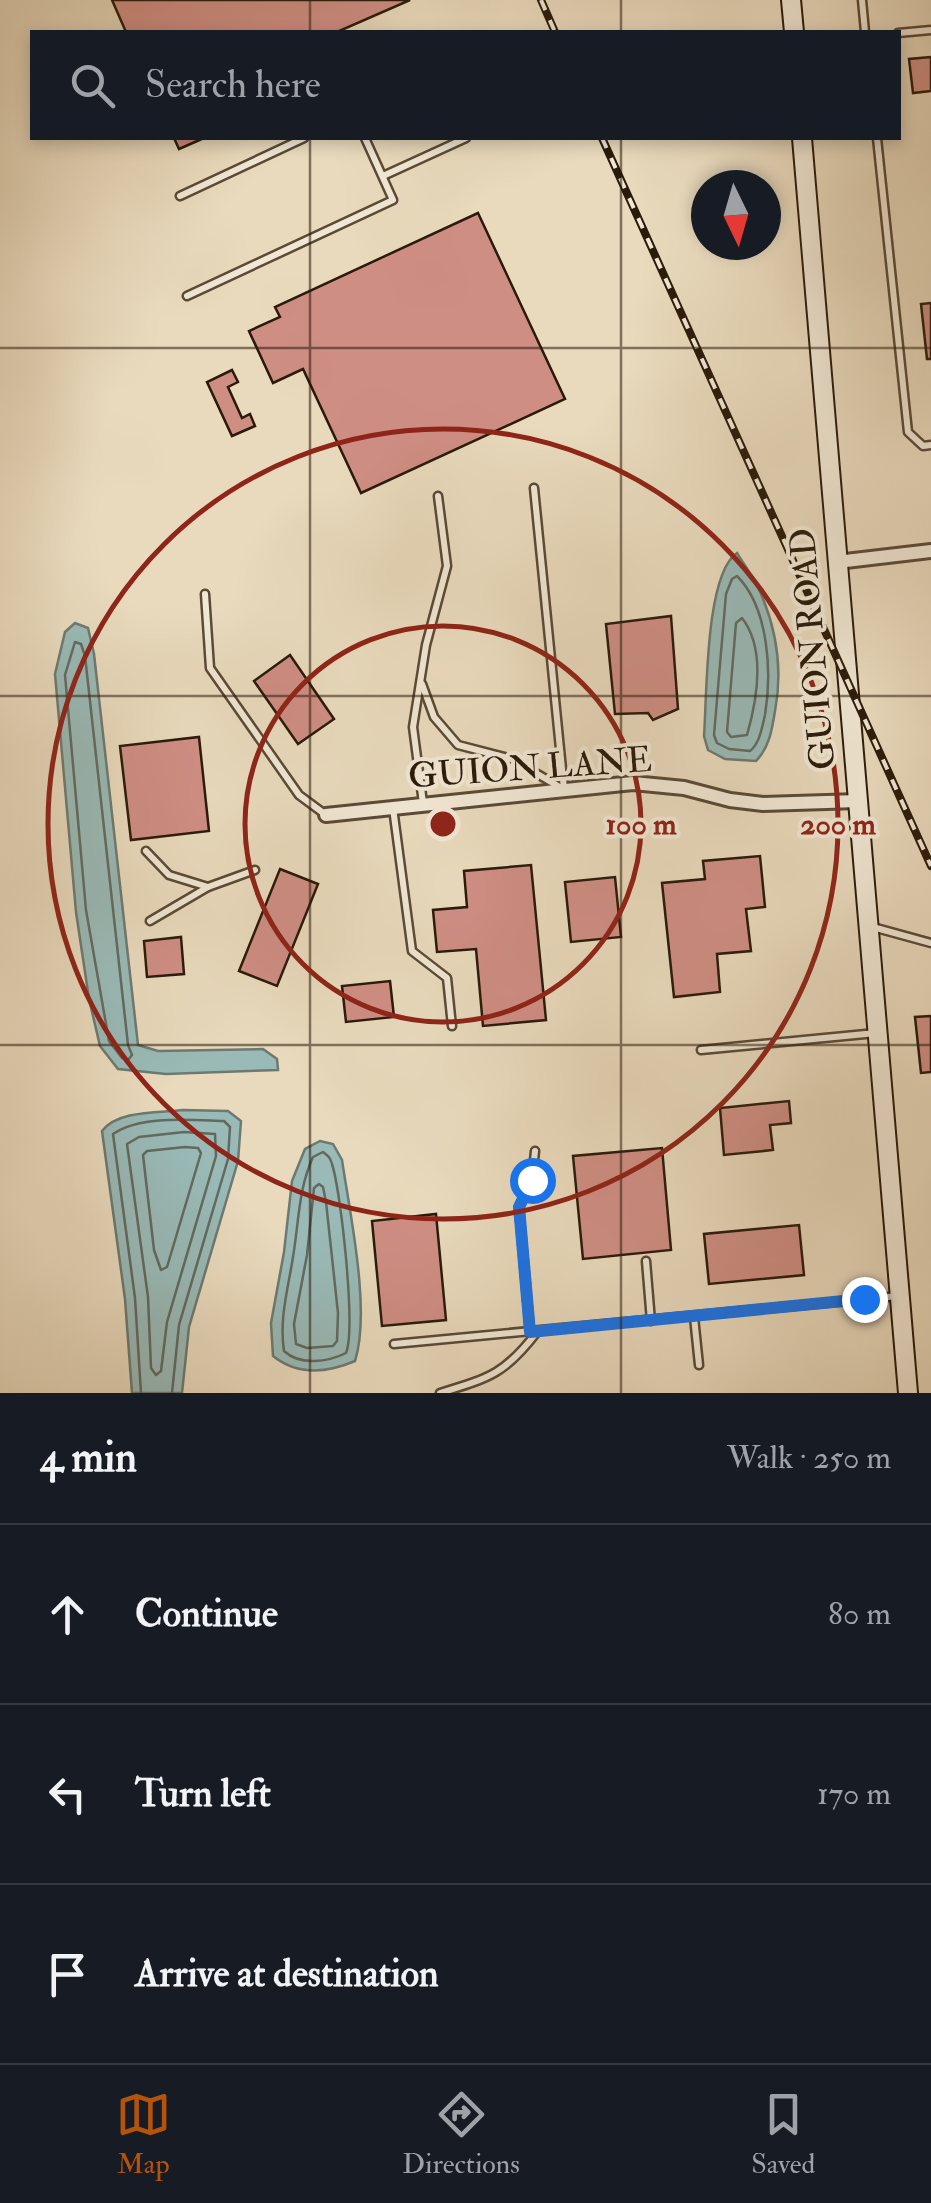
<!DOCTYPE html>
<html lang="en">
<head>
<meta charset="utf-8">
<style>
	:root { --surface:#171b24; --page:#20242c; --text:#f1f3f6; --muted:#9ea1a6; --line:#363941; --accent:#b45309 }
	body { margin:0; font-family:"IM FELL Double Pica",serif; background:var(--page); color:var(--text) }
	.compass { position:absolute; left:691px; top:170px; width:90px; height:90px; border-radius:50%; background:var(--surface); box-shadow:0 5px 15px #0003; rotate:175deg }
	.stop { position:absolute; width:30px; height:30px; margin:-22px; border:8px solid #1a73e8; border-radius:50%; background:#fff }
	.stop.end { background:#1a73e8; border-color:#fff; box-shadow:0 2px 10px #0008 }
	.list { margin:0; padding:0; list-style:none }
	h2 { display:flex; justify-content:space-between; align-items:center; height:130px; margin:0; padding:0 40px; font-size:42px }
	h2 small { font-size:32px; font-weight:400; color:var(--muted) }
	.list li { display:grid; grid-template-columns:65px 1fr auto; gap:30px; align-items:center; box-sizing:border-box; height:180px; padding:0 40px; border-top:2px solid var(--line) }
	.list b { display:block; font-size:38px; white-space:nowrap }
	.list em { font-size:32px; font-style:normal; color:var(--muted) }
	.icon { flex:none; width:55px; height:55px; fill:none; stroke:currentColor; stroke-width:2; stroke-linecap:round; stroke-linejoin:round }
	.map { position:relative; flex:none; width:931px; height:1393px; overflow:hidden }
	.search { position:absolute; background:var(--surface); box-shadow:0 5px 15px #0003; left:30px; right:30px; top:30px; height:110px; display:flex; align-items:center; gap:25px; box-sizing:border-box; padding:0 35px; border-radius:0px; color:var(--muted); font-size:38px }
	.sheet { height:670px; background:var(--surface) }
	nav { display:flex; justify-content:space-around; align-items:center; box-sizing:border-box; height:140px; border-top:2px solid var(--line); background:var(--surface); font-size:28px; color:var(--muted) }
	nav a { display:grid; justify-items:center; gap:5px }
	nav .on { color:var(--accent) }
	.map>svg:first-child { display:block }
</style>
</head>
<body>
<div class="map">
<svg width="931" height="1393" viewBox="0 0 931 1393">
	<rect width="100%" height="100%" fill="#e9dabd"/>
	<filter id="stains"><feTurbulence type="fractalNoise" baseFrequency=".002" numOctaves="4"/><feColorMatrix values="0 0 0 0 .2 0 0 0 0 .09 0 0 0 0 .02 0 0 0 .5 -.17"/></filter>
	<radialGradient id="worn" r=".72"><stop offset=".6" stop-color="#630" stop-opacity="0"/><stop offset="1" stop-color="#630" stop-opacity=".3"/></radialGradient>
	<!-- water -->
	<g fill="#99bab7" stroke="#6d7a71" stroke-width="2.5">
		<path d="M737,553C744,565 753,576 758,587C776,626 783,669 775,711C772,730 769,748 756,761L725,759L708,750L704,736C707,697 705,574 737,553Z"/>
		<path d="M75,623L88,628L94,654L138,1045L158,1051L263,1049L277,1059L278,1070L166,1074L118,1069L100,1046L89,999L76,912L55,674L65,632Z"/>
		<path d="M183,1110L228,1111L241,1121L238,1161L189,1327L182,1393H132L125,1299L102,1131C118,1110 158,1113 183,1110Z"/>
		<path d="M320,1141L333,1144L342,1160C350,1214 371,1311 355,1361C327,1373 298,1376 273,1356L271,1323L284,1252L292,1181L305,1149Z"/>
	</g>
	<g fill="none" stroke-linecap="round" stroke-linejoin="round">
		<!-- shore -->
		<g stroke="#626a60" stroke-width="2.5">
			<path d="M737,576C769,608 772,673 765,715C762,727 760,743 750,751L729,749L717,743L714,735L726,594L732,579Z"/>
			<path d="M742,618C766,649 757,700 747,735L731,737L727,732L736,623Z"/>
			<path d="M75,642L81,644L85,656L128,1045L132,1055L128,1060L122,1058L109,1041L86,910L65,675Z"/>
			<path d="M184,1132L215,1134L216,1156L167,1322L161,1371L156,1375L151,1368L148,1297L127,1144L139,1137Z"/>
			<path d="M185,1147L198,1148L201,1153L167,1267L161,1270L154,1250L143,1155L147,1151Z"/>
			<path d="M323,1152C328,1156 330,1157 332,1164C341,1192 356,1328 346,1353C328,1362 300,1366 284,1351C279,1319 288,1289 293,1257C299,1222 298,1190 313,1157Z"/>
			<path d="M319,1184L323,1187L326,1202L338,1313L337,1341L333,1346L307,1348L296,1344L294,1324L307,1255L314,1188Z"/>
			<path d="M141,1393L135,1298L113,1134C141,1115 191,1120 224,1121L230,1127L228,1159L179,1325L172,1393"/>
		</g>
	</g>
	<!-- building -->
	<g fill="#cf8e84" stroke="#2a1a09" stroke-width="2.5">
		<path d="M112,0H410L337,32H126Z"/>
		<path d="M931,57V91L913,93L909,59Z"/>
		<path d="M174,138H204L179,149Z"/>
		<path d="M478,213L565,399L361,493L303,369L273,383L249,331L280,317L275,307Z"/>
		<path d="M931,303V359H927L921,304Z"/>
		<path d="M232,370L238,382L228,387L242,418L250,414L255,426L232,436L207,382Z"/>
		<path d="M671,616L678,709L653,720L648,713L615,714L606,624Z"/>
		<path d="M290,655L334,719L298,744L254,681Z"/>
		<path d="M199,737L209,831L131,840L120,746Z"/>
		<path d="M760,856L765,907L746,909L751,951L717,954L720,992L674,997L662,883L705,879L703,861Z"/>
		<path d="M531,865L546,1020L483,1026L476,949L437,952L433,910L467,907L464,871Z"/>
		<path d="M280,869L318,884L277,986L239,971Z"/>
		<path d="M615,877L621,937L571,942L565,882Z"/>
		<path d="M181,937L184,974L147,977L144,941Z"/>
		<path d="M390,981L394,1017L346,1022L342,986Z"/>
		<path d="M931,1016V1072L921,1073L915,1017Z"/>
		<path d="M789,1101L791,1123L770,1125L773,1150L724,1155L720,1108Z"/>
		<path d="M662,1148L671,1250L583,1259L573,1156Z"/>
		<path d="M436,1214L446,1320L382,1326L372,1221Z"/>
		<path d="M799,1225L804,1275L709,1284L704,1234Z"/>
	</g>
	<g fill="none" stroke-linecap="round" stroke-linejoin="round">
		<defs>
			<g id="lane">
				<path d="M862,0L865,32"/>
				<path d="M898,33L931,30"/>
				<path d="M877,138L908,432L923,446L931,445"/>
				<path d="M383,176L466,138"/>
				<path d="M180,196L304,138"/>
				<path d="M187,296L393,200L365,138"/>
				<path d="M534,488L564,789"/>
				<path d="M205,594L210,668L299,795L326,815"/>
				<path d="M422,684L434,717L458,745L512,759L563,789"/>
				<path d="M423,803L413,727L426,645L447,566L438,496"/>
				<path d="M393,808L412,951L447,978L452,1026"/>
				<path d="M146,851L169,875L208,887L150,921"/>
				<path d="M208,887L255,870"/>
				<path d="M869,926L931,943"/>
				<path d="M701,1050L876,1033"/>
				<path d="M646,1261L651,1321"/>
				<path d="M694,1317L699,1365"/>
				<path d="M530,1332L519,1207L532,1180L535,1151"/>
				<path d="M394,1344L898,1296"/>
				<path d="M440,1393C489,1378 505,1374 537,1332"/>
			</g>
			<g id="street">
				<path d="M837,562L931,551"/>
				<path d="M326,815L633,783L684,788L730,800L763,804L858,801"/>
			</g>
			<g id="secondary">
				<path d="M791,0L794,32"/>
				<path d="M802,138L908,1393"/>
			</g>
		</defs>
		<!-- lane casing -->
		<use href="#lane" stroke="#5a4a36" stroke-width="11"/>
		<!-- street casing -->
		<use href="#street" stroke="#5a4a36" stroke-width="18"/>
		<!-- secondary casing -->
		<use href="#secondary" stroke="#2a1a09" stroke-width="22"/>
		<!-- lane -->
		<use href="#lane" stroke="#f1e7d4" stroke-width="6"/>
		<!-- street -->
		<use href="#street" stroke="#f1e7d4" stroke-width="12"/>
		<!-- secondary -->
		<use href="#secondary" stroke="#f1e7d4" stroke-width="18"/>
		<defs>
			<g id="rail">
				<path d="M541,0L555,32"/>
				<path d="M602,138L931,866"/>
			</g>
		</defs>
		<!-- rail casing -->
		<use href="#rail" stroke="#2a1a09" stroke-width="8"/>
		<!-- rail -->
		<use href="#rail" stroke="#f1e7d4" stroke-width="4" stroke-dasharray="11" stroke-linecap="butt"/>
	</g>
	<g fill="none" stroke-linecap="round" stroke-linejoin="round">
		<!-- route -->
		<path stroke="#1a73e8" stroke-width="12" d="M532,1180L519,1207L530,1332L864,1299"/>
	</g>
	<!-- grid -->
	<path fill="none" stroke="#2a1a09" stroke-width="2.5" stroke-opacity="0.55" d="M310,0V32M621,0V32M310,138V1393M621,138V1393M0,348H931M0,696H931M0,1045H931"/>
	<!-- distance rings -->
	<g fill="none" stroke="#8f2418" stroke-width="5">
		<circle cx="443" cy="824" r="198"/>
		<circle cx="443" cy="824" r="395"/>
	</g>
	<g text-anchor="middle" stroke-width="8" stroke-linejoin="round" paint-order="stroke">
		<!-- street labels -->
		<g font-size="35" fill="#2a1a09" stroke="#f1e7d4">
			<text transform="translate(812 649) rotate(-95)" y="12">GUION ROAD</text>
			<text transform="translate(530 767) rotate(-4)" y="12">GUION LANE</text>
		</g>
	</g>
	<circle cx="443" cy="824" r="15" fill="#8f2418" stroke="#f1e7d4" stroke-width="5"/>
	<g font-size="30" text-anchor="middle" font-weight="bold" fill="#8f2418" stroke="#f1e7d4" stroke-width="8" stroke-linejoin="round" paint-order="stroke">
		<text x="641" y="834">100 m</text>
		<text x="838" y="834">200 m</text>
	</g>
	<rect width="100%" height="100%" filter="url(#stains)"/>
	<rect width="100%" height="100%" fill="url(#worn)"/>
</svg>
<svg class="compass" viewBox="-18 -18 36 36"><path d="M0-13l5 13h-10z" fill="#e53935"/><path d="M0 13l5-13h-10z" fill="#9ea1a6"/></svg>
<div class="stop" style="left:532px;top:1180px"></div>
<div class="stop end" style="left:864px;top:1299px"></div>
<div class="search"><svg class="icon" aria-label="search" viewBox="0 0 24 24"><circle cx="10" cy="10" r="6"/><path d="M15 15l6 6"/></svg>Search here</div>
</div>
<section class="sheet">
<h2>4 min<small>Walk · 250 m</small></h2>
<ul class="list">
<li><svg class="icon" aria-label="ahead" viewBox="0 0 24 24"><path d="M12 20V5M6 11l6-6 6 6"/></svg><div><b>Continue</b></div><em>80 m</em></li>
<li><svg class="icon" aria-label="left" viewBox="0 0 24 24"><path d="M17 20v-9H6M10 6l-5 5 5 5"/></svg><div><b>Turn left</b></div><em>170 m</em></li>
<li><svg class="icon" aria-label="arrive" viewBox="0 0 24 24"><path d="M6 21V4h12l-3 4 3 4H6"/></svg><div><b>Arrive at destination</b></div></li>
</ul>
</section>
<nav>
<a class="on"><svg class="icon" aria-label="map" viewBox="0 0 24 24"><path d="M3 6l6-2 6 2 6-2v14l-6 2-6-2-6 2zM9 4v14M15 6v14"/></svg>Map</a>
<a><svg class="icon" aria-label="directions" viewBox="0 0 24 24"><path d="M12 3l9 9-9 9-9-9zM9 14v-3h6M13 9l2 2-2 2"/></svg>Directions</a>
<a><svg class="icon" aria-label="saved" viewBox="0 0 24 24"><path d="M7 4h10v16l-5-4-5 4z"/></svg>Saved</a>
</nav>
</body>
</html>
